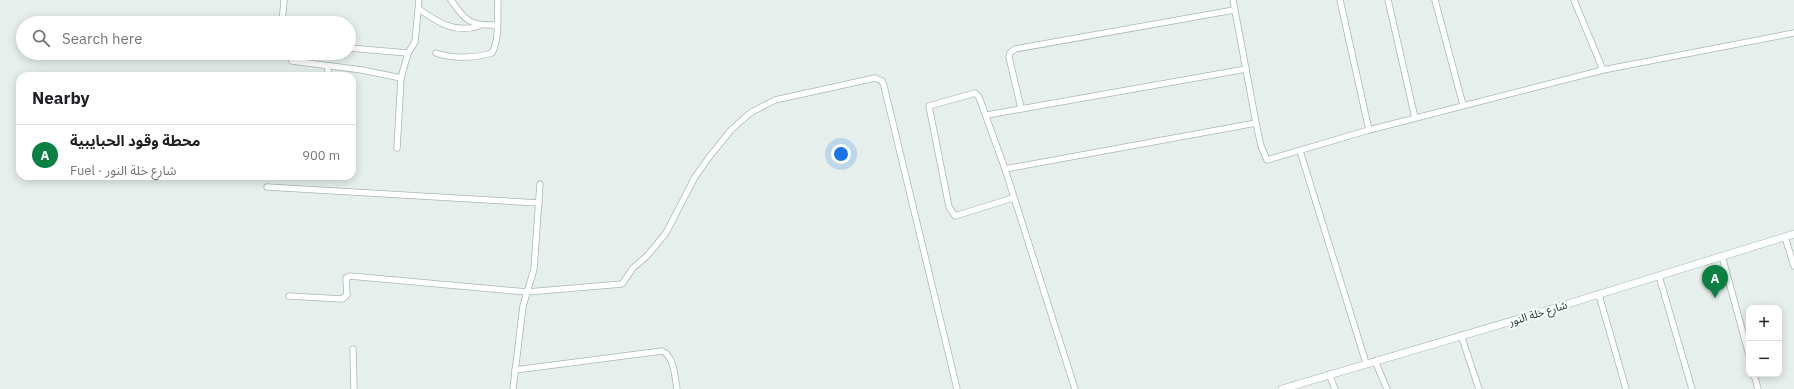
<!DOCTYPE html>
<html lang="en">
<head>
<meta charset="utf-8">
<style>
	:root { --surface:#fff; --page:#f2f2f2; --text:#202124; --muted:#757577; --line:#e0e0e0; --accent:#0b8043 }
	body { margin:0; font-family:"IBM Plex Sans","Noto Sans Arabic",sans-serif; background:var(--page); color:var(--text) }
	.controls { position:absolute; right:12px; bottom:12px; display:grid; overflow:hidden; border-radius:8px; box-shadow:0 2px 10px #0003 }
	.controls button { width:36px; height:36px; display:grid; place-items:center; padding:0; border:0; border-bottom:1px solid var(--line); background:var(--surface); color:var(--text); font:20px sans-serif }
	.you { position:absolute; left:841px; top:154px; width:14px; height:14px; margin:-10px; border:3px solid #fff; border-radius:50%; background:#1a73e8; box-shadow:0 0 0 6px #1a73e833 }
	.badge { display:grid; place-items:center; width:26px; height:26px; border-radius:50%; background:var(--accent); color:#fff; font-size:13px; font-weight:700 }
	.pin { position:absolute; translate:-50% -33px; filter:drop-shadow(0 1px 2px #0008) }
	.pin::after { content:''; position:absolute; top:21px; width:14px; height:12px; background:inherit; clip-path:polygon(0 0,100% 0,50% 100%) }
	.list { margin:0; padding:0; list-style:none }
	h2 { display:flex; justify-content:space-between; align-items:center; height:52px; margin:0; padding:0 16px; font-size:17px }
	h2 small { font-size:13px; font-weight:400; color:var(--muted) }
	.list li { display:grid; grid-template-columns:26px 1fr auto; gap:12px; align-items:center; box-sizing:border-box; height:56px; padding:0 16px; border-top:1px solid var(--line) }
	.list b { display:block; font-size:15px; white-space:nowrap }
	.list p { margin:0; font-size:13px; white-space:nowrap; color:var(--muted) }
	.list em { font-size:13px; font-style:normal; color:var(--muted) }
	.icon { flex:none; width:22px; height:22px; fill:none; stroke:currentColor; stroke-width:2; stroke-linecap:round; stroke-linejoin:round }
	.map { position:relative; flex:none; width:1794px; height:389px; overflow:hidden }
	.search { position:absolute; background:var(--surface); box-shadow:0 2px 10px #0003; left:16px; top:16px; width:340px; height:44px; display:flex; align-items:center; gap:10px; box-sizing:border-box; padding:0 14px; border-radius:22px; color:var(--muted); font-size:15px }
	.panel { position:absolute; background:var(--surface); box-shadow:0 2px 10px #0003; left:16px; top:72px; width:340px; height:108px; border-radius:12px }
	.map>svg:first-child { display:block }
</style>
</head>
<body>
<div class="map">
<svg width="1794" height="389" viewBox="0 0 1794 389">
	<rect width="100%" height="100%" fill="#e6efeb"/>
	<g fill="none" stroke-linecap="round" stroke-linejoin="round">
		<defs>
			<g id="minor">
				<path d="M451,0C465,21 471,26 496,25"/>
				<path d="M1233,0L1256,123L1261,146L1267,160L1369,130L1603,70L1794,33"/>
				<path d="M1340,0L1369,130"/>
				<path d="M1388,0L1415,118"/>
				<path d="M1435,0L1463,105"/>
				<path d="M1574,0L1603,70"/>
				<path d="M419,9C437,22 455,34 479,26"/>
				<path d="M282,23L284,0"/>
				<path d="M349,48L408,53"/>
				<path d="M436,53C452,59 475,58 492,53C500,39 497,16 498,0"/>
				<path d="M292,61L362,70L401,78"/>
				<path d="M328,66V76"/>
				<path d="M1021,108L1009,57L1010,53L1015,49L1234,10"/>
				<path d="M987,115L1246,69"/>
				<path d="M397,148L401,78L408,53L415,42L419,0"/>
				<path d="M1300,151L1366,363"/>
				<path d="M1005,169L1256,123"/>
				<path d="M267,187L539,203"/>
				<path d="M1013,198L955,216L949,207L929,106L975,93L979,97L1005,169L1075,389"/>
				<path d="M1785,237L1794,266"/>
				<path d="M1722,256L1749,355"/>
				<path d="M1659,276L1692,389"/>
				<path d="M1599,295L1626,389"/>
				<path d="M289,296L342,299L347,295L346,278L350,276L527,292L622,284L633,268L647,256L666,233L695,177L710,156L731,130L750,113L775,100L875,78L882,81L884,86L957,389"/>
				<path d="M1461,335L1479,389"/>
				<path d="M353,349L354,389"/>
				<path d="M1375,361L1387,389"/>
				<path d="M515,370L662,351C674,355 675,378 677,389"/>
				<path d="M1329,374L1335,389"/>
				<path d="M1754,374L1758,389"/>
				<path d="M513,389L523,306L534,269L540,184"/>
			</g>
			<path id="tertiary" d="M1282,389L1532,315L1794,234"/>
		</defs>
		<!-- minor casing -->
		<use href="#minor" stroke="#a8b8b2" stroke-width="7"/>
		<!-- tertiary casing -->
		<use href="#tertiary" stroke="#a8b8b2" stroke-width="8"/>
		<!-- minor -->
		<use href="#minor" stroke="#fff" stroke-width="5.5"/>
		<!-- tertiary -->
		<use href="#tertiary" stroke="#fff" stroke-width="7"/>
	</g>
	<g text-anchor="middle" stroke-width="4" stroke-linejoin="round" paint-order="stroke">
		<!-- street labels -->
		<g font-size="11" fill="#24423a" stroke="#f7fbf9">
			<text transform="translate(1538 313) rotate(-17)" y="4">شارع خلة النور</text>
		</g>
	</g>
</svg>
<div class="controls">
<button>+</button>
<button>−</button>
</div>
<div class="you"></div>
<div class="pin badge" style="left:1715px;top:298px">A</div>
<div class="search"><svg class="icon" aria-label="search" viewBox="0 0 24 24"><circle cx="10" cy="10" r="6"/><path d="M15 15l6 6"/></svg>Search here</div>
<section class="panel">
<h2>Nearby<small></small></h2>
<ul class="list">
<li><span class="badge">A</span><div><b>محطة وقود الحبايبية</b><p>Fuel · شارع خلة النور</p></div><em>900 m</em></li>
</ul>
</section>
</div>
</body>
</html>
